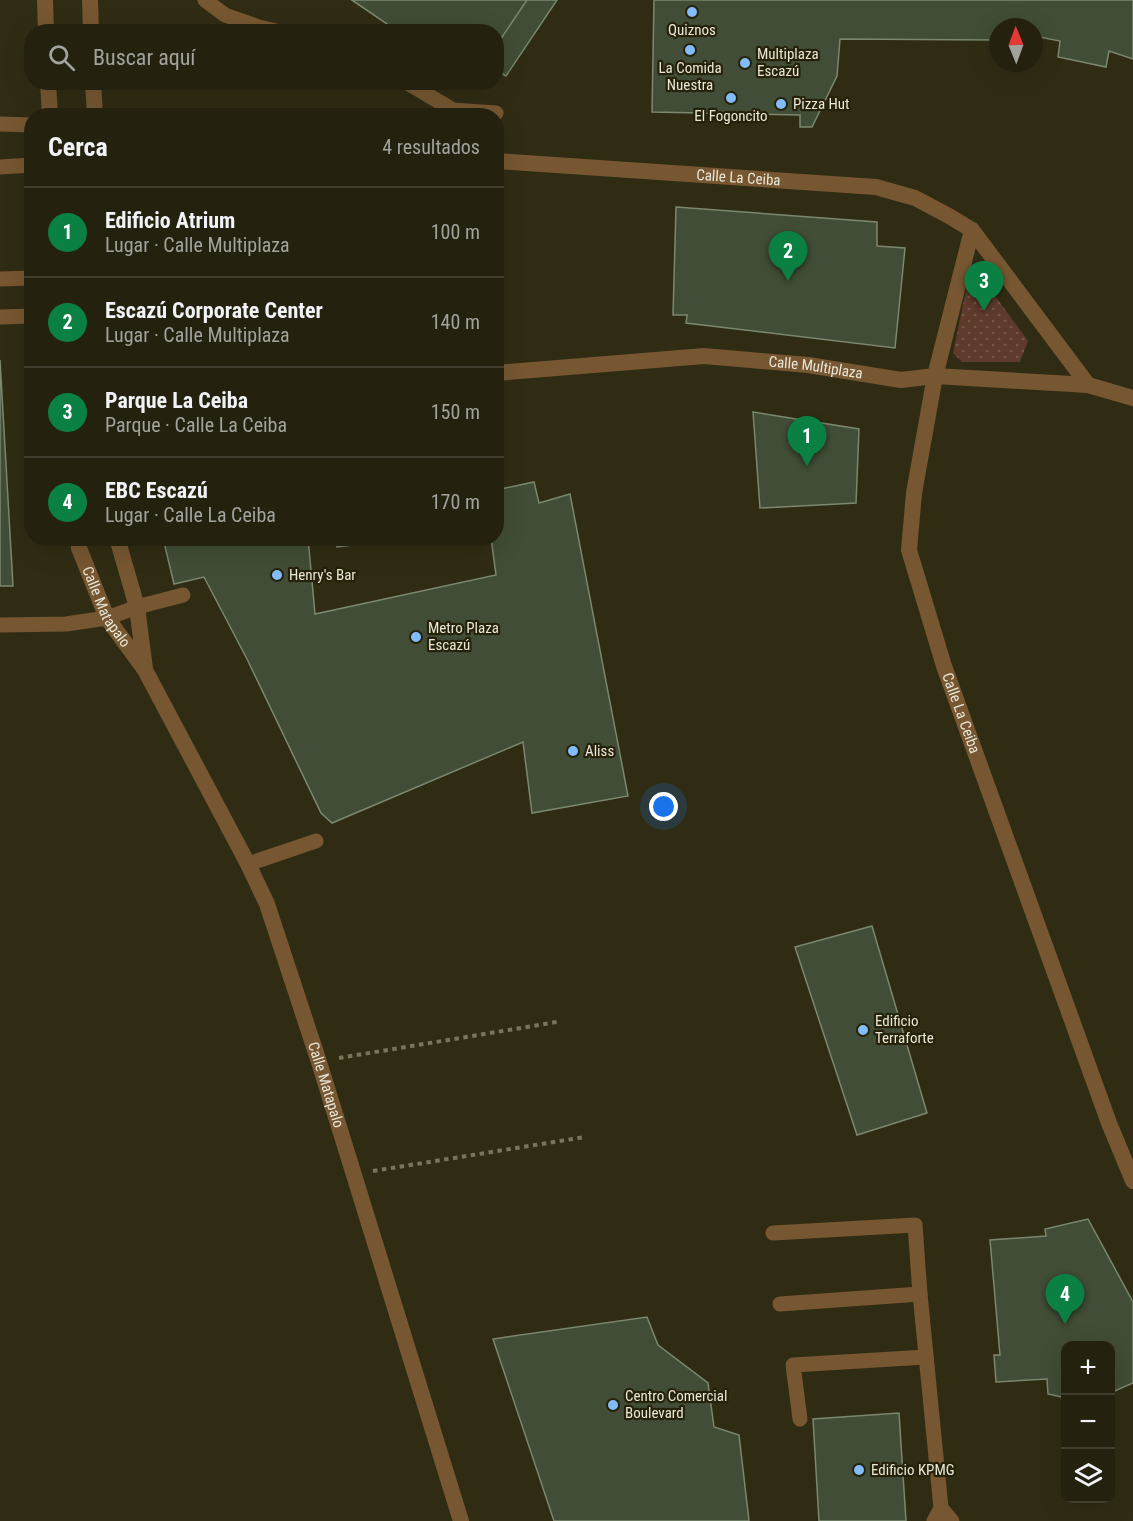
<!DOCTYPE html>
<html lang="es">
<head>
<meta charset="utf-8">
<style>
	:root { --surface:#24210f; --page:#2c2918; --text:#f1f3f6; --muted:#a3a39e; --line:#413e2f; --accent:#0b8043 }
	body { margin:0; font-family:"Roboto Condensed",sans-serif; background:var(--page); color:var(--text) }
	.controls { position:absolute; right:18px; bottom:18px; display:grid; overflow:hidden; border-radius:12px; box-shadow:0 6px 24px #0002 }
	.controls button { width:54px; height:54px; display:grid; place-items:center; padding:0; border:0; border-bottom:2px solid var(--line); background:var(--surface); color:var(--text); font:30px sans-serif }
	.compass { position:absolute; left:989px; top:18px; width:54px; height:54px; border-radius:50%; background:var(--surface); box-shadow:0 6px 24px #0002; rotate:359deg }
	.you { position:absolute; left:664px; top:807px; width:21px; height:21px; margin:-15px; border:4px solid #fff; border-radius:50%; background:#1a73e8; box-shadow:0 0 0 9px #1a73e833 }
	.badge { display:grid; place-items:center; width:39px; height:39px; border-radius:50%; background:var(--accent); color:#fff; font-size:20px; font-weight:700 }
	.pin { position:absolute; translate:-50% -50px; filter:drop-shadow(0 2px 3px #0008) }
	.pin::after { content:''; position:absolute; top:32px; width:21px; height:18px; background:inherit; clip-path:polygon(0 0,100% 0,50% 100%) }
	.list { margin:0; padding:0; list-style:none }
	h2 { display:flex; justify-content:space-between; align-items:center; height:78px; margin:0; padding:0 24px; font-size:26px }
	h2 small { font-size:20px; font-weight:400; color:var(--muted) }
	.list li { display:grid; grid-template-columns:39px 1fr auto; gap:18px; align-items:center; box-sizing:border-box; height:90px; padding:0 24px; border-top:2px solid var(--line) }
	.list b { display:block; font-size:22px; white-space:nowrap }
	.list p { margin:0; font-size:20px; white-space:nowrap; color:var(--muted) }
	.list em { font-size:20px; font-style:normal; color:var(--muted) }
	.icon { flex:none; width:33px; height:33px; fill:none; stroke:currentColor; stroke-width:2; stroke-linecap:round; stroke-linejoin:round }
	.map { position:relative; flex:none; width:1133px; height:1521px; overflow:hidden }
	.search { position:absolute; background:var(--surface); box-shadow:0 6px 24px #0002; left:24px; top:24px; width:480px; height:66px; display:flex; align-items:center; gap:15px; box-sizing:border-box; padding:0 21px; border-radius:24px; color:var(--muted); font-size:22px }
	.panel { position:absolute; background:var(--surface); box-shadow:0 6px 24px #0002; left:24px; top:108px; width:480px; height:438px; border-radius:24px }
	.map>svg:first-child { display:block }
</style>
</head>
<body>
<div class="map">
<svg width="1133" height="1521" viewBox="0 0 1133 1521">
	<defs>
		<pattern id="park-dots" width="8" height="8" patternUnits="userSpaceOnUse" patternTransform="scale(1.5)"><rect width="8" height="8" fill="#5e3a2c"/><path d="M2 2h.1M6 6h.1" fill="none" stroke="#75564a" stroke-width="1.8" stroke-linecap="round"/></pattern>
	</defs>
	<rect width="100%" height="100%" fill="#302c14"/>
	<!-- park -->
	<path fill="url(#park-dots)" d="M982,278L1028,341L1020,362H962L953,353L968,281Z"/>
	<!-- building -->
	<g fill="#414d36" stroke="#7a886f" stroke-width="1.5">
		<path d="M352,0H557L506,76L496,70V32H399Z"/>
		<path d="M352,0H527L496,46V32H399Z"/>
		<path d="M654,0H1133V59L1109,51L1106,67L1058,57L1060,41L1034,36V27H998V40L840,39L837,76L812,127H800V115L652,112Z"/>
		<path d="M676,207L877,222V246L905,248L895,348L686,323L687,315H673Z"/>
		<path d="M0,360L13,586H0Z"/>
		<path d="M753,412L859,429L856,503L760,508Z"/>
		<path d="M534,482L539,503L570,494L628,796L532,813L523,742L332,823L321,813L247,659L204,577L174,584L163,538H308L315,614L496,575L491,538H496V490Z"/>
		<path d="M336,538H411L337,547Z"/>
		<path d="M872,926L927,1113L857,1135L795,947Z"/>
		<path d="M1088,1219L1133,1302V1383L1110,1393V1346H1066V1398L1048,1394L1047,1379L996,1382L994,1355H1000L990,1240L1046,1236L1045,1229Z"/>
		<path d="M647,1317L658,1345L708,1383L714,1427L739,1435L749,1521H554L493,1339Z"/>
		<path d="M899,1413L906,1521H819L813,1419Z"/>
	</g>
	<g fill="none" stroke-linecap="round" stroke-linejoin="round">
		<!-- path -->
		<g stroke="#777460" stroke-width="4" stroke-dasharray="4.5 4.5" stroke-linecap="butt">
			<path d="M339,1058L557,1022"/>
			<path d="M373,1171L585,1137"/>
		</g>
		<!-- service -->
		<g stroke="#765731" stroke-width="15">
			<path d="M205,0L225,15L259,27L280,32"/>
			<path d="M406,82L453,110L496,113"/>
			<path d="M0,124L32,125"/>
			<path d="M0,167L32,165"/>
			<path d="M0,279L32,278"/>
			<path d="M0,317L32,316"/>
			<path d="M0,625L66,624L107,618L137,607L183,595"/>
			<path d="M248,864L316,841"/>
			<path d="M773,1233L915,1225L920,1294L941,1508L934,1521"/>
			<path d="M780,1304L920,1294"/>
			<path d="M800,1419L793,1365L926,1357"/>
			<path d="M941,1508L952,1521"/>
		</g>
		<!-- minor -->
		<g stroke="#765731" stroke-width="16">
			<path id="s1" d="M496,161L876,187L915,198L949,216L972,230L1088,385"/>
			<path id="s2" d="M972,230L935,376L914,493L909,550L944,666L1109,1123L1133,1181"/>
			<path id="s3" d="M496,373L704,356L808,365L901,380L935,376L1088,385L1133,398"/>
		</g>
		<!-- tertiary -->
		<g stroke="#765731" stroke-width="16">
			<path d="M45,0L46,32"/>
			<path d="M90,0L91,32"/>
			<path d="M48,82L50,116"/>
			<path d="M93,82L95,116"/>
			<path id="s4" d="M78,538L79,548L107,618L145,670L248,864L267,904L319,1062L461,1521"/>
			<path d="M117,538L137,607L145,669"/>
		</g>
	</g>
	<!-- markers -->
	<g fill="#82bcfa" stroke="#26220a" stroke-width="2">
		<circle cx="692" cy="12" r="6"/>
		<circle cx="690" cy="50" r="6"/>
		<circle cx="745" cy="63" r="6"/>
		<circle cx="731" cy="98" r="6"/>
		<circle cx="781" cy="104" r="6"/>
		<circle cx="277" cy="575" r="6"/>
		<circle cx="416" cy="637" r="6"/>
		<circle cx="573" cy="751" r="6"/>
		<circle cx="863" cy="1030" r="6"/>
		<circle cx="613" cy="1405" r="6"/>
		<circle cx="859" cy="1470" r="6"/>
	</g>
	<g text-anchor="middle" stroke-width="4.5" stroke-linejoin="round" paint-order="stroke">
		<!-- poi labels -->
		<g font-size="15" fill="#e9e7d8" stroke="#26220a" text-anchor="start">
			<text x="692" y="35" text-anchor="middle">Quiznos</text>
			<text x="757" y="59">Multiplaza<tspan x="757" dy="17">Escazú</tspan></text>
			<text x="690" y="73" text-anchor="middle">La Comida<tspan x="690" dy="17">Nuestra</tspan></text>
			<text x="793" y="109">Pizza Hut</text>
			<text x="731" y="121" text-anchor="middle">El Fogoncito</text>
			<text x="289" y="580">Henry's Bar</text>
			<text x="428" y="633">Metro Plaza<tspan x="428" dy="17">Escazú</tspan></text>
			<text x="585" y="756">Aliss</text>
			<text x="875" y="1026">Edificio<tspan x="875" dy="17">Terraforte</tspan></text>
			<text x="625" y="1401">Centro Comercial<tspan x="625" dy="17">Boulevard</tspan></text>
			<text x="871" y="1475">Edificio KPMG</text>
		</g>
		<!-- street labels -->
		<g font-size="15" fill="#e9e7d8" stroke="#26220a">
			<text dy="5" stroke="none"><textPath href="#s1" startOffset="243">Calle La Ceiba</textPath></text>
			<text dy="5" stroke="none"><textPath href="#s3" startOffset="321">Calle Multiplaza</textPath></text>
			<text dy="5" stroke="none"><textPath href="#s4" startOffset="75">Calle Matapalo</textPath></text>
			<text dy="5" stroke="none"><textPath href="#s2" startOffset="498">Calle La Ceiba</textPath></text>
			<text dy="5" stroke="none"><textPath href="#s4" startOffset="604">Calle Matapalo</textPath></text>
		</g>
	</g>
</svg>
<div class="controls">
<button>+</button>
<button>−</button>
<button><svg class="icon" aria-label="layers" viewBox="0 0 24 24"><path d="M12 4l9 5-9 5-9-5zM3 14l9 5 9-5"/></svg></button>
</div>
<svg class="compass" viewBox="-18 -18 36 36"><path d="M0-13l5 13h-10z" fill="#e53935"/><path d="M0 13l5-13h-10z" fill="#a3a39e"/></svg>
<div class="you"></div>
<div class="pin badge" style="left:807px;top:466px">1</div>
<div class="pin badge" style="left:788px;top:281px">2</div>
<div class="pin badge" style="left:984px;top:311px">3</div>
<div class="pin badge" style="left:1065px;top:1324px">4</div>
<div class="search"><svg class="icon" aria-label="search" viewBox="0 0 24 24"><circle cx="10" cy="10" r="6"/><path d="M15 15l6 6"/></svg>Buscar aquí</div>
<section class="panel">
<h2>Cerca<small>4 resultados</small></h2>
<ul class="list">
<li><span class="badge">1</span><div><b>Edificio Atrium</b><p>Lugar · Calle Multiplaza</p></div><em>100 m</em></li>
<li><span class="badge">2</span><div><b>Escazú Corporate Center</b><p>Lugar · Calle Multiplaza</p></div><em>140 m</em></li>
<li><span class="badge">3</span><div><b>Parque La Ceiba</b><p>Parque · Calle La Ceiba</p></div><em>150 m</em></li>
<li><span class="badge">4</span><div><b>EBC Escazú</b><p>Lugar · Calle La Ceiba</p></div><em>170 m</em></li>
</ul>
</section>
</div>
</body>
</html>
